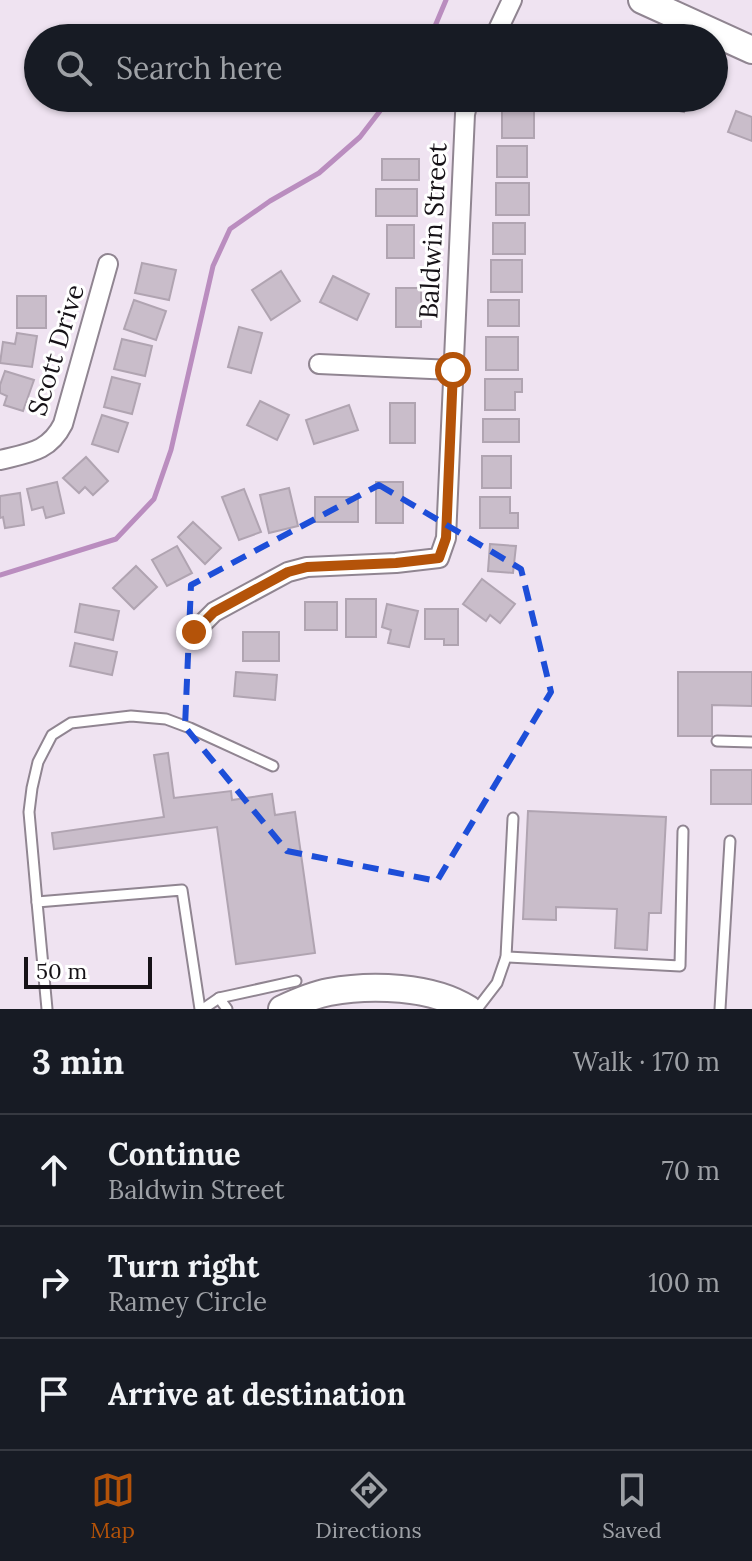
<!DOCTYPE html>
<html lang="en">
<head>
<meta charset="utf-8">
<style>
	:root { --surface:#171b24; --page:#242831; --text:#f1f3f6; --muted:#9ea1a6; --line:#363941; --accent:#b45309 }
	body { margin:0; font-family:Lora,serif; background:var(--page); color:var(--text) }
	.scale { position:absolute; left:24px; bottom:20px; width:128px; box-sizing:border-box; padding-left:8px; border:4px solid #161217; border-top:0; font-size:22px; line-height:28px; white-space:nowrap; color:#161217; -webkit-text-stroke:6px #fff; paint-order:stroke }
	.stop { position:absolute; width:24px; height:24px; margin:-18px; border:6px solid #b45309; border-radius:50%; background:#fff }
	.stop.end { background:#b45309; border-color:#fff; box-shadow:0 2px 8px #0008 }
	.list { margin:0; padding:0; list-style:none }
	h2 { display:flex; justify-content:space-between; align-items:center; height:104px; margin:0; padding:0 32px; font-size:34px }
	h2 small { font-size:26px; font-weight:400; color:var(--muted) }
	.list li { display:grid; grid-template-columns:52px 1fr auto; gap:24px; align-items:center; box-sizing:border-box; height:112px; padding:0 32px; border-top:2px solid var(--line) }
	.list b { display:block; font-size:30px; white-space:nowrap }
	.list p { margin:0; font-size:26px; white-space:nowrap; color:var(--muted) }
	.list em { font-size:26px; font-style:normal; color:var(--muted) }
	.icon { flex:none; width:44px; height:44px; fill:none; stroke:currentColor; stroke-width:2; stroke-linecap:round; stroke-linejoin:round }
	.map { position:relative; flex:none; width:752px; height:1009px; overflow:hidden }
	.search { position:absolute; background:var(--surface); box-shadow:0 2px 6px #0004; left:24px; right:24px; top:24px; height:88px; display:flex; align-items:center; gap:20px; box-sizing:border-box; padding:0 28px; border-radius:44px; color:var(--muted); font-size:30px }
	.sheet { height:440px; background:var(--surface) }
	nav { display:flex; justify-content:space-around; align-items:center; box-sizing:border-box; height:112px; border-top:2px solid var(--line); background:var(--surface); font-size:22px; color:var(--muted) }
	nav a { display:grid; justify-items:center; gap:4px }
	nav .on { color:var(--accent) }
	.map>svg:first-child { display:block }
</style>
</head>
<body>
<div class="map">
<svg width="752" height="1009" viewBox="0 0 752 1009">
	<rect width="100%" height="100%" fill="#efe3f1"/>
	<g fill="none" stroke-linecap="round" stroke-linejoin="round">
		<!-- stream -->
		<g stroke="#ba8dbf" stroke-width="5">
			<path d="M430,38L446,0"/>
			<path d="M0,575L116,539L154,499L171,450L213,266L230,229L270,201L319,173L360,137L390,98"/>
		</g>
	</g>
	<!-- building -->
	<g fill="#c9bdca" stroke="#b0a4b1" stroke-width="2">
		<path d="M648,98H687L684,112L647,104Z"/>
		<rect x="502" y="105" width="32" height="33"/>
		<path d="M736,111L752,117V141L728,132Z"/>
		<rect x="497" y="146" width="30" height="31"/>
		<rect x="382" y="159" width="37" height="21"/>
		<rect x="496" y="183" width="33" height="32"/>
		<rect x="376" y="189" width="41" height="27"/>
		<rect x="493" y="223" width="32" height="31"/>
		<rect x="387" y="225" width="27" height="33"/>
		<rect x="491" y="260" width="31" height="32"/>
		<path d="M142,263L176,270L169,300L135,293Z"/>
		<path d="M281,271L300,301L271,320L252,290Z"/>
		<path d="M333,276L369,294L357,320L320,302Z"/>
		<rect x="396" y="288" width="25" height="39"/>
		<rect x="17" y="296" width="29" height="32"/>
		<path d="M134,300L166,311L156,340L124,329Z"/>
		<rect x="488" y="300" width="31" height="26"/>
		<path d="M239,327L262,333L251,373L228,367Z"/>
		<path d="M17,333L37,336L32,367L0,363L3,342L15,344Z"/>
		<rect x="486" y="337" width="32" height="33"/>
		<path d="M122,339L152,346L145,376L114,369Z"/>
		<path d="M5,371L34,380L23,411L4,405L7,396L0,393V385Z"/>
		<path d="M112,377L140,384L132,414L104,407Z"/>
		<path d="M485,379H522V392H515V410H485Z"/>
		<path d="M260,401L289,415L277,440L247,425Z"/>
		<rect x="390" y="403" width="25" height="40"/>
		<path d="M349,405L358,430L314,444L306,420Z"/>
		<path d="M102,415L128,423L118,452L92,444Z"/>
		<rect x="483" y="419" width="36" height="23"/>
		<rect x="482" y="456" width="29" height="32"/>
		<path d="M86,457L108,481L93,495L85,487L79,493L63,478Z"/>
		<path d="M57,482L64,513L46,518L43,507L32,510L27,489Z"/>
		<rect x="376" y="482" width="27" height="41"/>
		<path d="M289,488L298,526L269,533L260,495Z"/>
		<path d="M244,489L261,532L239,540L222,497Z"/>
		<path d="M20,493L24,525L5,528L3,517L0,518V496Z"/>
		<rect x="315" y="497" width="43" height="25"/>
		<path d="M480,497H510V513H518V528H480Z"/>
		<path d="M193,522L221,548L205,564L178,537Z"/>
		<path d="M490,544L516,546L513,573L488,571Z"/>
		<path d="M177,546L192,573L167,586L152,560Z"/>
		<path d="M136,566L157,587L134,609L113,588Z"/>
		<path d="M482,579L515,604L500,623L490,615L486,621L463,604Z"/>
		<rect x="346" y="599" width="30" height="38"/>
		<rect x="305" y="602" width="32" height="28"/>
		<path d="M80,604L119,611L113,640L75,632Z"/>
		<path d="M387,604L418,611L409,647L388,643L391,630L382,627Z"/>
		<path d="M425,609H458V645H444V639H425Z"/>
		<rect x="243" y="632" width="36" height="29"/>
		<path d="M75,643L117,652L112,675L70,666Z"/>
		<path d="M236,672L277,675L275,700L234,696Z"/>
		<path d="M678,672H752V706L712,705V736H678Z"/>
		<path d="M168,753L174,798L231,791L232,800L272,794L275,815L295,812L315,953L236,964L217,827L54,849L52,833L164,817L154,755Z"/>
		<rect x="711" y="770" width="41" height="34"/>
		<path d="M528,811L666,817L661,913H649L647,950L615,948L617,909L556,907V920L523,919Z"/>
	</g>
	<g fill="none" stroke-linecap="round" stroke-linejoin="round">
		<defs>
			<g id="lane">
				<path d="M717,741L752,742"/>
				<path d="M37,902L29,812L32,788L38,762L52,735L71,723L131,716L166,719L190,728L273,766"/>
				<path d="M506,957L680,966L683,831"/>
				<path d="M219,998L296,981"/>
				<path d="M47,1009L37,902L182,890L200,1009"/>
				<path d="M203,1009L219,998L227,1009"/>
				<path d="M477,1009L497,983L506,957L513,818"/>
				<path d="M720,1009L730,841"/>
			</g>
			<g id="street">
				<path d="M494,38L512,0"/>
				<path d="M319,364L453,370"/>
				<path d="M0,460C28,453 49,452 63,424L108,264"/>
				<path d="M194,632L214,612L288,572L307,567L396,563L439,558L446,538L465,114L469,98"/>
			</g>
			<g id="secondary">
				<path d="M642,0L752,50"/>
				<path d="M282,1009C297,1002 313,995 329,992C371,984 432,986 468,1009"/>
			</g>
		</defs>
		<!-- lane casing -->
		<use href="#lane" stroke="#908591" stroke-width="13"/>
		<!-- street casing -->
		<use href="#street" stroke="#908591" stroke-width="22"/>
		<!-- secondary casing -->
		<use href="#secondary" stroke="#908591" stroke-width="30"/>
		<!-- lane -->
		<use href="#lane" stroke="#fff" stroke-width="9"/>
		<!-- street -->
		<use href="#street" stroke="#fff" stroke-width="18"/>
		<!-- secondary -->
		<use href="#secondary" stroke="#fff" stroke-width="26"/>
	</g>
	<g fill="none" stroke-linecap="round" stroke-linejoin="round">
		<!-- route -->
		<path stroke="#b45309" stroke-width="10" d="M194,632L214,612L288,572L307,567L396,563L439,558L446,538L453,370"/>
	</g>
	<!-- marked area -->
	<path fill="none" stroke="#1d4ed8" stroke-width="6" stroke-dasharray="16 10" stroke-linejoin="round" d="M379,485L521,569L551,692L437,881L287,851L185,727L191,585Z"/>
	<g text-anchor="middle" stroke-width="6" stroke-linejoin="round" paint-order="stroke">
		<!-- street labels -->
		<g font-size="26" fill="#161217" stroke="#fff">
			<text transform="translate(433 231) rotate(-87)" y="9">Baldwin Street</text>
			<text transform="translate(56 350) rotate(-73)" y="9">Scott Drive</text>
		</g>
	</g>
</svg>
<div class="scale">50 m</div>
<div class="stop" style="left:453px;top:370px"></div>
<div class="stop end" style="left:194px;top:632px"></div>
<div class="search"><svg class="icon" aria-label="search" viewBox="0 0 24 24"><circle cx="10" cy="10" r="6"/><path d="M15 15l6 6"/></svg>Search here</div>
</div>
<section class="sheet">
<h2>3 min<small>Walk · 170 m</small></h2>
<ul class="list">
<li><svg class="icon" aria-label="ahead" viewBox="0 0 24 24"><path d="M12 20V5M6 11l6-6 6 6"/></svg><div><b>Continue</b><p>Baldwin Street</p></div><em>70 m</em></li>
<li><svg class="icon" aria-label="right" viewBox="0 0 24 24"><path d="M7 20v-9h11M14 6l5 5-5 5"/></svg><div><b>Turn right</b><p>Ramey Circle</p></div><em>100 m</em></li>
<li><svg class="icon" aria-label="arrive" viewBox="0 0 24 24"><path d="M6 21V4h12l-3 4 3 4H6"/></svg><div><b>Arrive at destination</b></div></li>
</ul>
</section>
<nav>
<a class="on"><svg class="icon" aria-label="map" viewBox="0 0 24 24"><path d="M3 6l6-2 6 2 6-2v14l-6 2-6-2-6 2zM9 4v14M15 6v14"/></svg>Map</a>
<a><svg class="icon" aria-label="directions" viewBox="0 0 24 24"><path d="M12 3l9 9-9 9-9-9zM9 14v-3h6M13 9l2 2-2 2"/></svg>Directions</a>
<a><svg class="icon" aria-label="saved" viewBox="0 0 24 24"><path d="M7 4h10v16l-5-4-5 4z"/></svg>Saved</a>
</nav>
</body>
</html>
